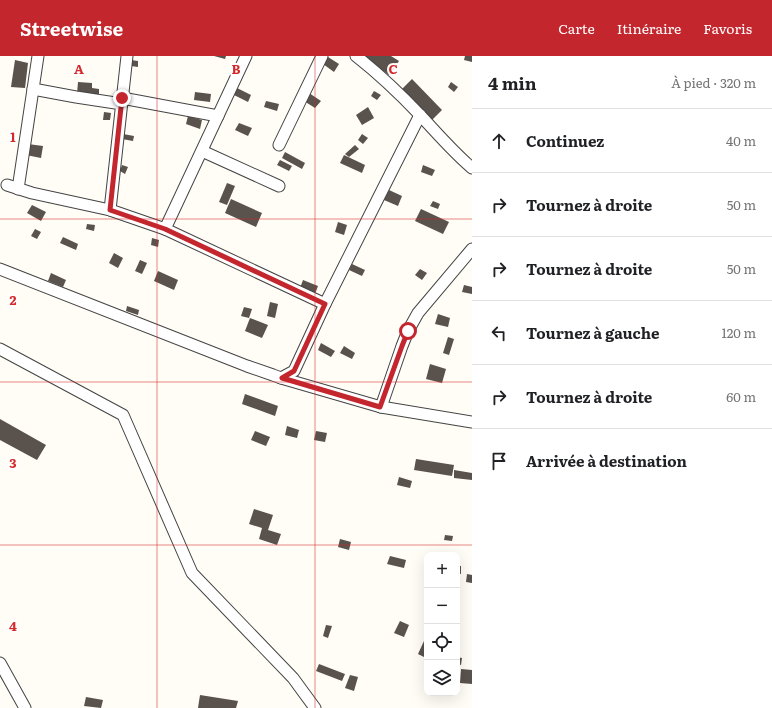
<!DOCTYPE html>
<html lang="fr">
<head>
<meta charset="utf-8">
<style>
	:root { --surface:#fff; --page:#f6f6f6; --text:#202124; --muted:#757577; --line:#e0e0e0; --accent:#c4262e }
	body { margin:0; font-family:Literata,serif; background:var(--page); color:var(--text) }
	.controls { position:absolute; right:12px; bottom:12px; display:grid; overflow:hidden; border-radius:8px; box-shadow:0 4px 16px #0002 }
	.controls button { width:36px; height:36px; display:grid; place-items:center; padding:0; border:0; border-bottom:1px solid var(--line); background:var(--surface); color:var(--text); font:20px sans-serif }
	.stop { position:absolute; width:12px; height:12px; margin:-9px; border:3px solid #c4262e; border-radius:50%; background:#fff }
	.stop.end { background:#c4262e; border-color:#fff; box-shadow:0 1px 4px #0008 }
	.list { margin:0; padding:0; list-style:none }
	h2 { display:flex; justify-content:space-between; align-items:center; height:52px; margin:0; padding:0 16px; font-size:17px }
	h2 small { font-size:13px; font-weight:400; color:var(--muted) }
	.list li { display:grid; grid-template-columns:26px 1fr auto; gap:12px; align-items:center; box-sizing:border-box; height:64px; padding:0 16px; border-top:1px solid var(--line) }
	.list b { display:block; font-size:15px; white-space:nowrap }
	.list em { font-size:13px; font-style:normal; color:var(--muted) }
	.icon { flex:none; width:22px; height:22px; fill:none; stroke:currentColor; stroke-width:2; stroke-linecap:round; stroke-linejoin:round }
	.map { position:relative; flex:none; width:472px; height:652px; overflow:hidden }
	header { display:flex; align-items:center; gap:24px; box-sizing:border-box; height:56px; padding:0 20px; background:var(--accent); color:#fff }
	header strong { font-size:19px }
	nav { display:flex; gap:22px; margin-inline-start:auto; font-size:14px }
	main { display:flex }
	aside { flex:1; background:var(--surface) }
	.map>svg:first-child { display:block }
</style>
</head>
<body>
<header>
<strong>Streetwise</strong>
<nav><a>Carte</a><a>Itinéraire</a><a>Favoris</a></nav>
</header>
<main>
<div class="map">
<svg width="472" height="652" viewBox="0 0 472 652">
	<rect width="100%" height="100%" fill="#fffdf5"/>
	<!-- building -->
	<g fill="#5a524d">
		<path d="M214,0H226L225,3Z"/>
		<path d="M362,0H391L399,5L389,19Z"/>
		<path d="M465,0H472V6L464,4Z"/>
		<path d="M328,1L339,8L334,16L323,8Z"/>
		<path d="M15,4L28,7L25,32L11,31Z"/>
		<path d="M131,4L138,5V11L131,10Z"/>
		<path d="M412,23L442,54L432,64L402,33Z"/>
		<path d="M78,26L92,27V32L99,33V39L77,38Z"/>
		<path d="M451,26L458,31L454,36L448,31Z"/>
		<path d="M235,31L251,39L248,46L232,38Z"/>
		<path d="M374,35L381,39L377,44L371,40Z"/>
		<path d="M195,36L211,38L210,46L194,44Z"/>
		<path d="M309,37L321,45L315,52L304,45Z"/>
		<path d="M266,45L279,48L277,55L264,51Z"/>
		<path d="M368,51L374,62L362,69L356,59Z"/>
		<path d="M104,56L111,57L110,64H103Z"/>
		<path d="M188,60L202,64L200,73L186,68Z"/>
		<path d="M239,67L252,72L248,80L235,74Z"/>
		<path d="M123,78L134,80L133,85L122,83Z"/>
		<path d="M362,78L368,82L363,88L358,84Z"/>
		<path d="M28,88L43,90L41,102L26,99Z"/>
		<path d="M355,89L359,93L349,101L345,98Z"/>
		<path d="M285,96L305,107L302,113L282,102Z"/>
		<path d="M344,99L365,109L362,117L340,107Z"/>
		<path d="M280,104L292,110L289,115L277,109Z"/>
		<path d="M122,109L128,111L125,118L120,115Z"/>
		<path d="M423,109L435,114L432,120L421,116Z"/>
		<path d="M227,127L235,130L227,149L219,146Z"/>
		<path d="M389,134L402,140L398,150L384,144Z"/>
		<path d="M231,143L262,157L256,171L225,157Z"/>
		<path d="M433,145L440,148L438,153L430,150Z"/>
		<path d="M32,149L46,156L41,165L27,157Z"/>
		<path d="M421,153L449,166L443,178L415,165Z"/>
		<path d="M338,166L347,169L344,179L335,176Z"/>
		<path d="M87,168L95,169L94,175L86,173Z"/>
		<path d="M35,173L41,176L37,183L31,180Z"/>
		<path d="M63,181L78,188L76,194L60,187Z"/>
		<path d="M152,182L159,184L158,191L151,189Z"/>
		<path d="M114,197L123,202L118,212L109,207Z"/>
		<path d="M140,204L147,207L142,218L135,215Z"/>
		<path d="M352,208L365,214L362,220L349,214Z"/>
		<path d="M420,213L427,217L422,224L415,219Z"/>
		<path d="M158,215L178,224L174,234L154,225Z"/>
		<path d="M51,217L66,224L63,231L48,225Z"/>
		<path d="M303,224L318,230L315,238L300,232Z"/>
		<path d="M464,229L472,231V238L462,236Z"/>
		<path d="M270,246L278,248L275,262L267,260Z"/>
		<path d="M127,250L139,254L138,259L126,255Z"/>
		<path d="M244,251L252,253L249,262L241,260Z"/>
		<path d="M438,258L450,262L448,271L435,268Z"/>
		<path d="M250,262L268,269L262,282L245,275Z"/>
		<path d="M448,281L454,283L449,299L443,297Z"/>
		<path d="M321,287L335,295L331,301L318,294Z"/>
		<path d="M344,290L355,297L352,303L340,297Z"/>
		<path d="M430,308L446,313L442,327L426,323Z"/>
		<path d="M245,338L278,350L275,360L242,348Z"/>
		<path d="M0,363L46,389L37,404L0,384Z"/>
		<path d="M287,370L299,374L297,382L285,379Z"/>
		<path d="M255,375L270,381L266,390L251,384Z"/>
		<path d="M316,375L327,377L325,386L314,384Z"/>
		<path d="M416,403L454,409L452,420L414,414Z"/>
		<path d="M454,414L472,417V424L454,422Z"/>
		<path d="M399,421L412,425L410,432L397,429Z"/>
		<path d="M254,453L273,459L268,474L281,478L277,489L259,483L262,472L249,468Z"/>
		<path d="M445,479L453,480L452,485L444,484Z"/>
		<path d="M340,483L351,486L349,494L338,491Z"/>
		<path d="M390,500L406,504L404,512L387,508Z"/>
		<path d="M457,510H461V518L457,517Z"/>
		<path d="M467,518L472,519V527L466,526Z"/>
		<path d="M400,565L409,569L404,581L394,577Z"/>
		<path d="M326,569L332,570L328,582L323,580Z"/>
		<path d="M424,585L427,586V595L424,601L418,598Z"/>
		<path d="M457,601L462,602L461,609L457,608Z"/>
		<path d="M319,608L345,618L342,625L316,615Z"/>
		<path d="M461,613L472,614V628L460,627Z"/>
		<path d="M350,619L358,621L354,635L345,632Z"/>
		<path d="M200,639L238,645L236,652H198Z"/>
		<path d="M86,641L103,644L101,652L84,650Z"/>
	</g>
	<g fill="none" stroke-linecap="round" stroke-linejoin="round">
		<defs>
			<g id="street">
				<path d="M356,0C379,18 400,38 420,59C437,77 453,96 472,112"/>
				<path d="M33,33L76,41L122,48"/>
				<path d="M122,42L218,60"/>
				<path d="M279,89L322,0"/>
				<path d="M202,95L279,130"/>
				<path d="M7,129L32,137L110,154L165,173L325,248"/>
				<path d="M18,133L38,0"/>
				<path d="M110,154L127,0"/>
				<path d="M165,173L246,0"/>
				<path d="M0,213L247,310L273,319L281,322L294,315L325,248L420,59"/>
				<path d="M0,293L123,359L192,517L293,622L315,652"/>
				<path d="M281,322L381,351L472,366"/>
				<path d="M381,351L402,290L408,275L418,257L472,193"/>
				<path d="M0,607L25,652"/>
			</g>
		</defs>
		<!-- street casing -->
		<use href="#street" stroke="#444" stroke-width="13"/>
		<!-- street -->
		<use href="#street" stroke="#fff" stroke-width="11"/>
	</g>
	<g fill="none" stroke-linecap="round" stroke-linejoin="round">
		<!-- route -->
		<path stroke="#c4262e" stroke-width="5" d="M122,42L110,154L165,173L325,248L294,315L282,322L380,351L402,290L408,275"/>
	</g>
	<!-- grid -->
	<path fill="none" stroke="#d62828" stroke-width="1" stroke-opacity="0.55" d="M157,0V652M315,0V652M0,163H472M0,326H472M0,489H472"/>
	<g font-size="13" text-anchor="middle" font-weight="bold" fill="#d62828" stroke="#fff" stroke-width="4" stroke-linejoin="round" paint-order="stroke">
		<text x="79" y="18">A</text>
		<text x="236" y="18">B</text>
		<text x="393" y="18">C</text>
		<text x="13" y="86">1</text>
		<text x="13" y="249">2</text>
		<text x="13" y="412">3</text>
		<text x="13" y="575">4</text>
	</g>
</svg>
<div class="controls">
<button>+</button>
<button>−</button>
<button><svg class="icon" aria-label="locate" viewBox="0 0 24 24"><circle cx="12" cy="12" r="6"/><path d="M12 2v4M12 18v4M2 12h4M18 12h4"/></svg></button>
<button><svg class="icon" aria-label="layers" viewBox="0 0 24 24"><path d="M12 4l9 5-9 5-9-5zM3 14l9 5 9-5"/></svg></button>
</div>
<div class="stop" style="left:408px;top:275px"></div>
<div class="stop end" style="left:122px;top:42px"></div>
</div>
<aside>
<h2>4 min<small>À pied · 320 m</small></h2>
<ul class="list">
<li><svg class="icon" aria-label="ahead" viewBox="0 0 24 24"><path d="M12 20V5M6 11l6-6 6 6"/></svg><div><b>Continuez</b></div><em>40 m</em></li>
<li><svg class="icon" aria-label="right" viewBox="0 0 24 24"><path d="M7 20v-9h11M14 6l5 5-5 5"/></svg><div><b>Tournez à droite</b></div><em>50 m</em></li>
<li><svg class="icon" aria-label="right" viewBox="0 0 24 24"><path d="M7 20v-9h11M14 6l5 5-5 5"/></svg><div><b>Tournez à droite</b></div><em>50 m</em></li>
<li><svg class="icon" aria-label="left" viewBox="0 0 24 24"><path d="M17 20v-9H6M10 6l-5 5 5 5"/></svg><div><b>Tournez à gauche</b></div><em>120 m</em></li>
<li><svg class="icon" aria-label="right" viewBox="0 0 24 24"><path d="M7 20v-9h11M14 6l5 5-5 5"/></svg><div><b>Tournez à droite</b></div><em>60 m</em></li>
<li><svg class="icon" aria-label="arrive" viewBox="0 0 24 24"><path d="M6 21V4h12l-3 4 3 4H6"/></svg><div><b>Arrivée à destination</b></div></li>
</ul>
</aside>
</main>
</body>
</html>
